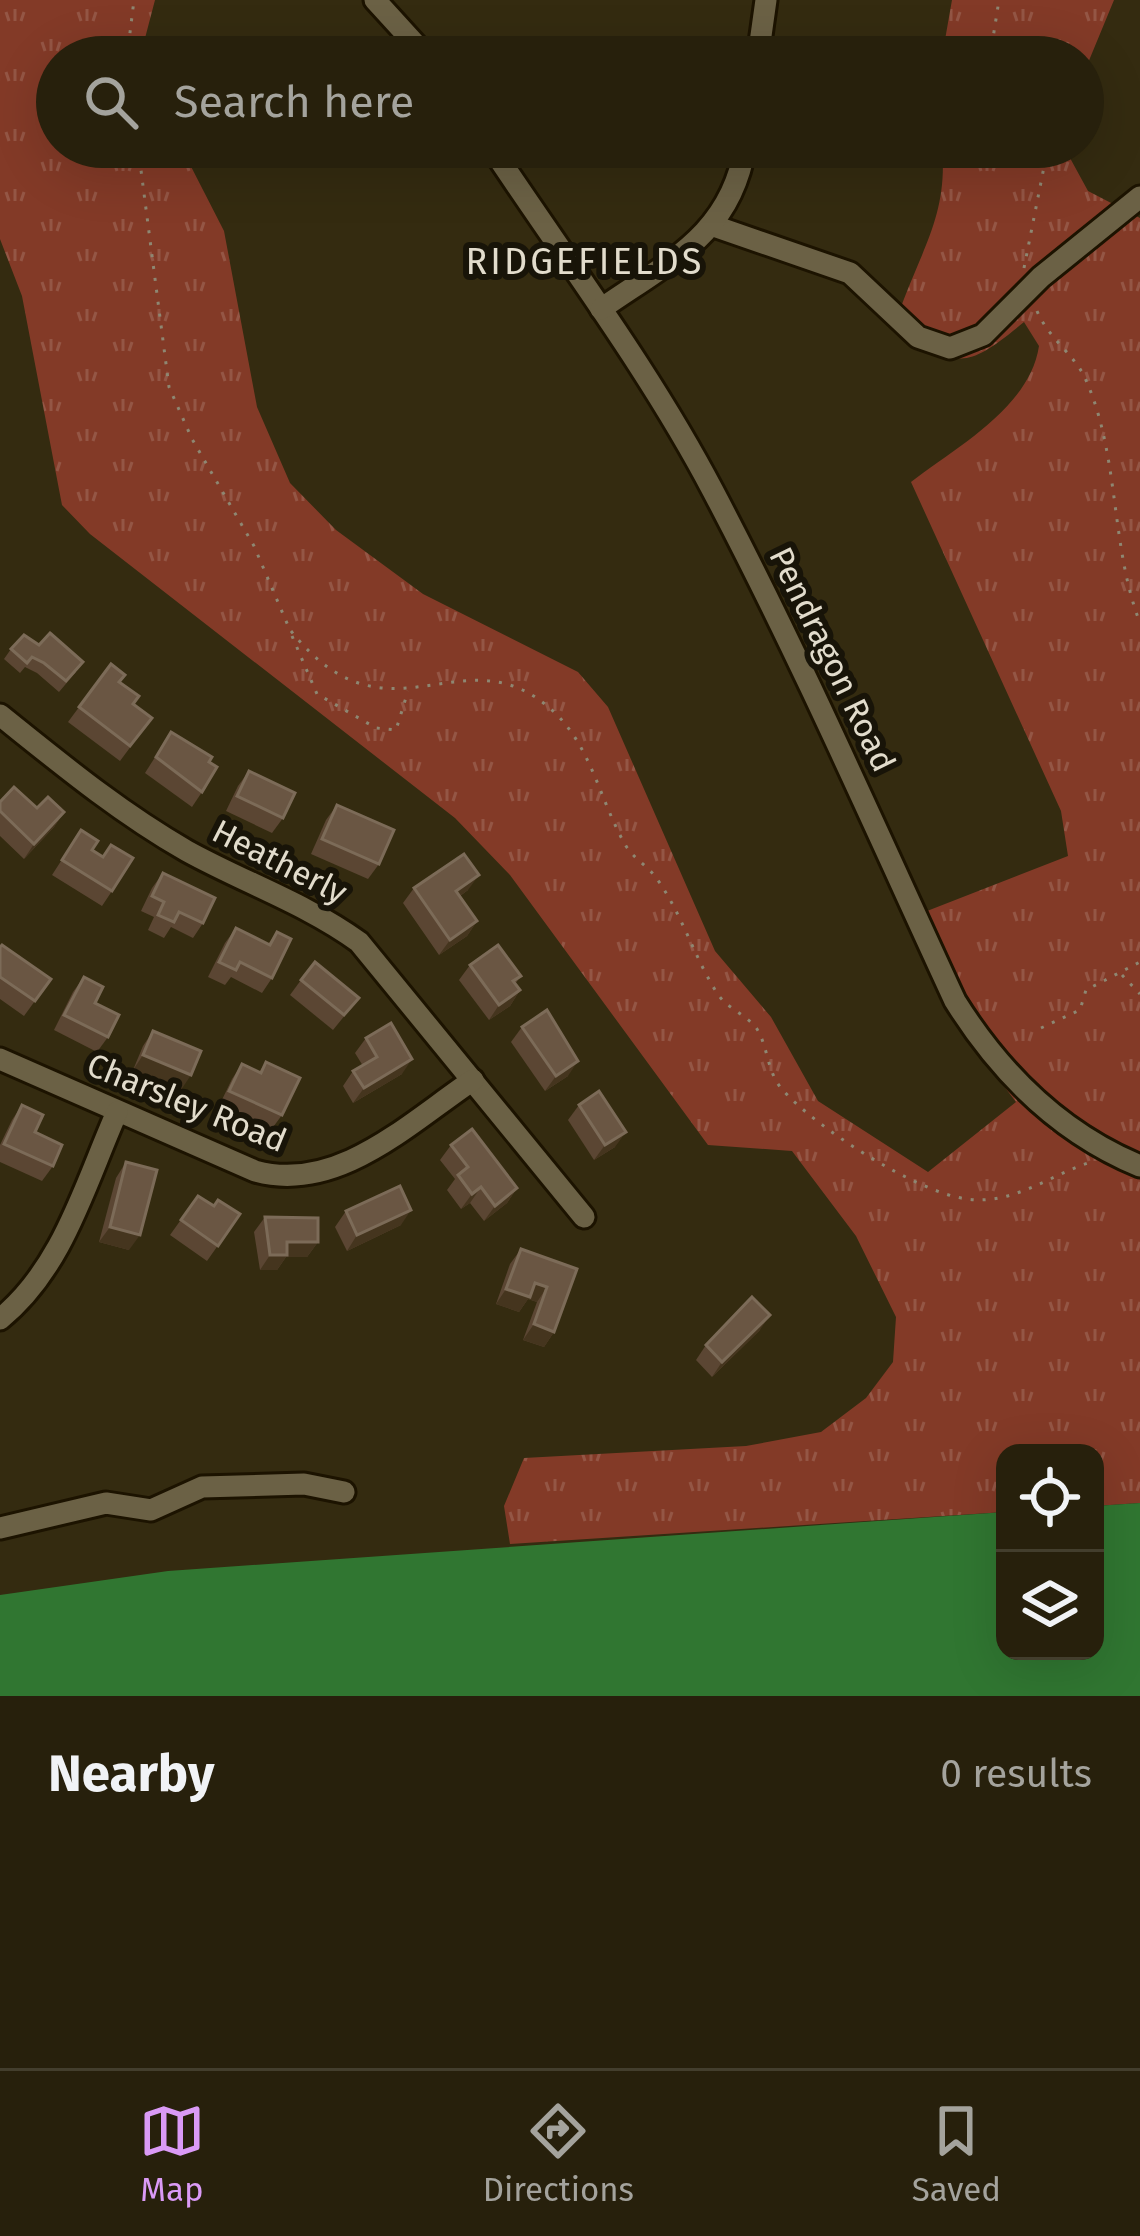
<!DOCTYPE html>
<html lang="en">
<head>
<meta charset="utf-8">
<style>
	:root { --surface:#27200c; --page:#332d1a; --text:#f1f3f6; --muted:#a4a39d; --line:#433e2d; --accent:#da9af6 }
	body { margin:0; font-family:"Fira Sans",sans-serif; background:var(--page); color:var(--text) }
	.controls { position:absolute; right:36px; bottom:36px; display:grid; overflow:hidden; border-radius:24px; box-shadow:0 12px 48px #0002 }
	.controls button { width:108px; height:108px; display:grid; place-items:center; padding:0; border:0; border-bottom:3px solid var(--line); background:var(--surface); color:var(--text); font:60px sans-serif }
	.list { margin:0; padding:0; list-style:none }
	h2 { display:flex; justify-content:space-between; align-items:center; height:156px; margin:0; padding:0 48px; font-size:51px }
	h2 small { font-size:39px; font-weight:400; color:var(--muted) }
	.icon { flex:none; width:66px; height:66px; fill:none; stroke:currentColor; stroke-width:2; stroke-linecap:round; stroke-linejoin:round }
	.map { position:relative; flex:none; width:1140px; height:1696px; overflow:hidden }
	.search { position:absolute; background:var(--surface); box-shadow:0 12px 48px #0002; left:36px; right:36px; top:36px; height:132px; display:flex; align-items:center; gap:30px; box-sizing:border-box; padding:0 42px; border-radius:66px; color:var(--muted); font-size:45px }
	.sheet { height:372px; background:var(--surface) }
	nav { display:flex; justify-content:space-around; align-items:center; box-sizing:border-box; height:168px; border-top:3px solid var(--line); background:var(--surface); font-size:33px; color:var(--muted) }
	nav a { display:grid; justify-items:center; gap:6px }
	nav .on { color:var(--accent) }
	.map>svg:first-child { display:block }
</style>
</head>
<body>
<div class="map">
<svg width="1140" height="1696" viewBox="0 0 1140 1696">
	<defs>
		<pattern id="grass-tufts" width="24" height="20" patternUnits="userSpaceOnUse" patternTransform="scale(3)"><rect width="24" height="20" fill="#833a27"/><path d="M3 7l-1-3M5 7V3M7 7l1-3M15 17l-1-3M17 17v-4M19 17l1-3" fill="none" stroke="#945645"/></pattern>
	</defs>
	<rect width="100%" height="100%" fill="#342b10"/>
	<!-- grass -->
	<g fill="url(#grass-tufts)">
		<path d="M0,0H155L144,42L149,57H57V147H181L224,231L257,407L290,483L336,530L423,594L578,672L608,707L715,951L771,1017L818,1101L928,1172L1016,1102L950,1015L904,920L1068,856L1061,811L911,482C958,446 1030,407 1039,346L1024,322C959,376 950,369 901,307C923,247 948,213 942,147H1064L1088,191L1140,218V1503L1095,1506V1453H1005V1512L510,1544L504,1506L524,1458L746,1446L821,1432L866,1398L893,1362L896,1317L856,1236L792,1151L708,1145L510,875L455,818L90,534L62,505L22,296L0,239Z"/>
		<path d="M952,0H1114L1083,75V57H942Z"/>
	</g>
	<!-- water -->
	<path fill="#307631" d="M1140,1503V1696H0V1595L168,1571L1005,1512V1651H1095V1506Z"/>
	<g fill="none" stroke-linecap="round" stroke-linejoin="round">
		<defs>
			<g id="minor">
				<path d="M375,0L427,57"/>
				<path d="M758,57L766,0"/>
				<path d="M491,147C566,260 650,371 713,491C801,658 876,830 955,1001C1000,1073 1060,1133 1140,1166"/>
				<path d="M714,226L850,273L918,337L950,348L983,335L1041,277L1140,197"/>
				<path d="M601,309C668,262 731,235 745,147"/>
				<path d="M0,715C61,764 119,812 187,851C245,883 305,903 359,942L584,1217"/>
				<path d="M0,1059L255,1171C337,1194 409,1123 473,1080"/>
				<path d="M0,1319C63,1268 85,1184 117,1112"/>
				<path d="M0,1528L106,1503L151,1510L202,1487L304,1484L344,1492"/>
			</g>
		</defs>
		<!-- minor casing -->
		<use href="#minor" stroke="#1c1300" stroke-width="27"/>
		<!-- path -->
		<g stroke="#8e8772" stroke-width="3" stroke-dasharray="3 9" stroke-linecap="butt">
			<path d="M127,57L134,0"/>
			<path d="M990,57L999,0"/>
			<path d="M138,147L169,387L192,439L254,546L289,628"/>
			<path d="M1024,268L1044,167L1037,147"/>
			<path d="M1037,311C1049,339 1074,354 1085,378C1120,455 1110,545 1140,623"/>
			<path d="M291,631C389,754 463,628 553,711C592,747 600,802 626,846C634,859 649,867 657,879C682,914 694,957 717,993C726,1008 747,1015 757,1029C768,1047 767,1071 781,1088C813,1126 917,1193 967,1199C1012,1205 1047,1177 1088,1163"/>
			<path d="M292,636L317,694L376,728L396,730L408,691"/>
			<path d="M1122,975L1140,994"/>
			<path d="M1041,1028L1080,1010L1086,990L1140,962"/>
		</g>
		<!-- minor -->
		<use href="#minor" stroke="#6b6145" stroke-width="21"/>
	</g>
	<!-- wall -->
	<g fill="#5b4633">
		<path d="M11,649L76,672L59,692L37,673L25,667L20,673L4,659Z"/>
		<path d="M111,664L133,704L152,718L120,761L68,722Z"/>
		<path d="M171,732L209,762L202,792L192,807L145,773Z"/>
		<path d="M249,771L283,818L272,833L226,811L238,786Z"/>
		<path d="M0,802L37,808L64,812L54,827L24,859L0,836Z"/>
		<path d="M337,805L379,864L368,879L311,854L326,820Z"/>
		<path d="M81,830L92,850L103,857L112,891L102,906L52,875Z"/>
		<path d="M163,873L203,923L193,938L171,927L164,938L148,930L154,917L141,911L152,888Z"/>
		<path d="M414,888L468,890L460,896L477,921L467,936L439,955L403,903Z"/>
		<path d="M236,928L268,944L277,932L272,978L262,993L231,977L225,985L208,977L225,943Z"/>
		<path d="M0,947L51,979L24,1016L0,999Z"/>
		<path d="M470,965L521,976L515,984L520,990L510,1006L489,1020L459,980Z"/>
		<path d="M84,977L108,1037L97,1052L54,1030L73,992Z"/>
		<path d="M301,980L359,998L333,1030L290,995Z"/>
		<path d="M522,1027L568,1076L545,1091L511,1042Z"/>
		<path d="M153,1031L181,1090L133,1070L143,1046Z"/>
		<path d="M366,1038L402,1074L353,1103L343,1086L353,1071L363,1066L355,1053Z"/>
		<path d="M266,1062L282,1115L271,1130L219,1106L232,1079L242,1064L259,1072Z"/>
		<path d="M22,1105L53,1166L42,1181L0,1162V1145L12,1120Z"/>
		<path d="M579,1105L615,1147L594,1160L568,1120Z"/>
		<path d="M451,1145L517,1188L507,1203L484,1221L470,1203L461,1209L447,1190L455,1179L440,1160Z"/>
		<path d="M126,1162L129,1250L99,1242L116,1178Z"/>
		<path d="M198,1196L214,1206L240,1214L207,1261L170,1235Z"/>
		<path d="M346,1211L401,1225L347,1251L335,1227Z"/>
		<path d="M265,1217L318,1242L307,1257H286L277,1270H260L254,1232Z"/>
		<path d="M521,1249L577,1269L554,1332L544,1347L523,1340L537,1302L528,1299L519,1312L496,1304L510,1264Z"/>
		<path d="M760,1330L712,1377L696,1360L706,1345Z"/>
	</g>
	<!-- shaded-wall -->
	<g fill="#45351e">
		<path d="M64,812L54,827L24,859L34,844Z"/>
		<path d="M479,875L468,890L446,906L456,891Z"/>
		<path d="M477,921L467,936L439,955L450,940Z"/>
		<path d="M520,990L510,1006L489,1020L499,1005Z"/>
		<path d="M143,1055L191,1075L181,1090L133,1070Z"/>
		<path d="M412,1059L402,1074L353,1103L364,1088Z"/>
		<path d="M578,1061L568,1076L545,1091L556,1076Z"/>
		<path d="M626,1132L615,1147L594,1160L605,1145Z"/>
		<path d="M481,1187L470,1203L461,1209L472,1194Z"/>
		<path d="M517,1188L507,1203L484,1221L495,1206Z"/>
		<path d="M411,1210L401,1225L347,1251L357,1235Z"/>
		<path d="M110,1227L140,1235L129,1250L99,1242Z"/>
		<path d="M287,1242H318L307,1257H286L277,1270H260L270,1255Z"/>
		<path d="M535,1283L547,1287L537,1302L528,1299L519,1312L496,1304L506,1289Z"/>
		<path d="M770,1315L760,1330L712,1377L722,1362Z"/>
		<path d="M534,1324L554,1332L544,1347L523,1340Z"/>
	</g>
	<!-- building -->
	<g fill="#6a5643" stroke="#7c6b58" stroke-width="3">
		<path d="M50,633L83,662L66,681L44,663L32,657L27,663L11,649L24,635L39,645Z"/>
		<path d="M111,664L125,675L119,682L139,696L133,704L152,718L130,746L79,707Z"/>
		<path d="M171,732L212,757L209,762L217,767L202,792L156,757Z"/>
		<path d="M249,771L295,793L283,818L237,796Z"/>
		<path d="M14,787L37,808L48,797L64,812L34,844L0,811V802Z"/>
		<path d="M337,805L394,830L379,864L322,839Z"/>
		<path d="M81,830L98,841L92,850L103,857L111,845L133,858L112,891L62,860Z"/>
		<path d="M464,854L479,875L456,891L477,921L450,940L414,888Z"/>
		<path d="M163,873L215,898L203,923L179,912L174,922L158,915L164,902L152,896Z"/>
		<path d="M236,928L270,945L277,932L291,939L272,978L240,962L236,970L219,962Z"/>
		<path d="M2,945L51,979L35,1001L0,977V947Z"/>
		<path d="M498,945L521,976L513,981L520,990L499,1005L470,965Z"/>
		<path d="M315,962L359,998L344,1015L301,980Z"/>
		<path d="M84,977L103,987L95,1003L119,1015L108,1037L64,1015Z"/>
		<path d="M547,1010L578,1061L556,1076L522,1027Z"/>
		<path d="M391,1023L412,1059L364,1088L353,1071L377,1057L366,1038Z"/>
		<path d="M153,1031L201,1051L191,1075L143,1055Z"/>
		<path d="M266,1062L300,1078L282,1115L229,1091L242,1064L261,1073Z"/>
		<path d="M599,1091L626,1132L605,1145L579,1105Z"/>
		<path d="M22,1105L43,1115L35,1132L62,1145L53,1166L4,1144Z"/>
		<path d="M472,1129L517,1188L495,1206L481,1187L472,1194L458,1175L468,1167L451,1145Z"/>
		<path d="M126,1162L157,1170L140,1235L110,1227Z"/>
		<path d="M400,1186L411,1210L357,1235L346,1211Z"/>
		<path d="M198,1196L214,1206L218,1200L240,1214L218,1246L181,1220Z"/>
		<path d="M265,1217L318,1218V1242H287V1255H270Z"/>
		<path d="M521,1249L577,1269L554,1332L534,1324L547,1287L535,1283L530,1297L506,1289Z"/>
		<path d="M752,1297L770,1315L722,1362L706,1345Z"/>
	</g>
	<g text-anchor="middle" stroke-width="12" stroke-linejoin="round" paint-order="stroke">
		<!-- street labels -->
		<g font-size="33" fill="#e2dccc" stroke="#181408">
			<text transform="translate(833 659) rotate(64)" y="12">Pendragon Road</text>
			<text transform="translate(280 861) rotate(27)" y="12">Heatherly</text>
			<text transform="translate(187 1102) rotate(22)" y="12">Charsley Road</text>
		</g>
		<!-- neighbourhood labels -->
		<g font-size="36" letter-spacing="3" fill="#e2dccc" stroke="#181408">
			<text x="585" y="274">RIDGEFIELDS</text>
		</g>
	</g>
</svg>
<div class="controls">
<button><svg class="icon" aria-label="locate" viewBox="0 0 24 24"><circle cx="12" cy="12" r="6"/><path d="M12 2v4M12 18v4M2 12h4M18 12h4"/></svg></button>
<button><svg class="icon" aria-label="layers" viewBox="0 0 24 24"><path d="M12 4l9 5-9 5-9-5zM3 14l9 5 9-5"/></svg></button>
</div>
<div class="search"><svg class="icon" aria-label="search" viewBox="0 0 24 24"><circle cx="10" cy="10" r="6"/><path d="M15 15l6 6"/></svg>Search here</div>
</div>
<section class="sheet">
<h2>Nearby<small>0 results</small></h2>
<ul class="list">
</ul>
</section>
<nav>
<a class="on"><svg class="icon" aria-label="map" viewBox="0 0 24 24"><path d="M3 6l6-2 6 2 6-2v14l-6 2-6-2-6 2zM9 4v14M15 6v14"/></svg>Map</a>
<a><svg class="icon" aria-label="directions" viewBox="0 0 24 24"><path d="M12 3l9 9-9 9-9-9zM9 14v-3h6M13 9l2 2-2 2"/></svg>Directions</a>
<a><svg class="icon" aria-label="saved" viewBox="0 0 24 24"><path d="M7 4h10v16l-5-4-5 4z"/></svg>Saved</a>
</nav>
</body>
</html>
